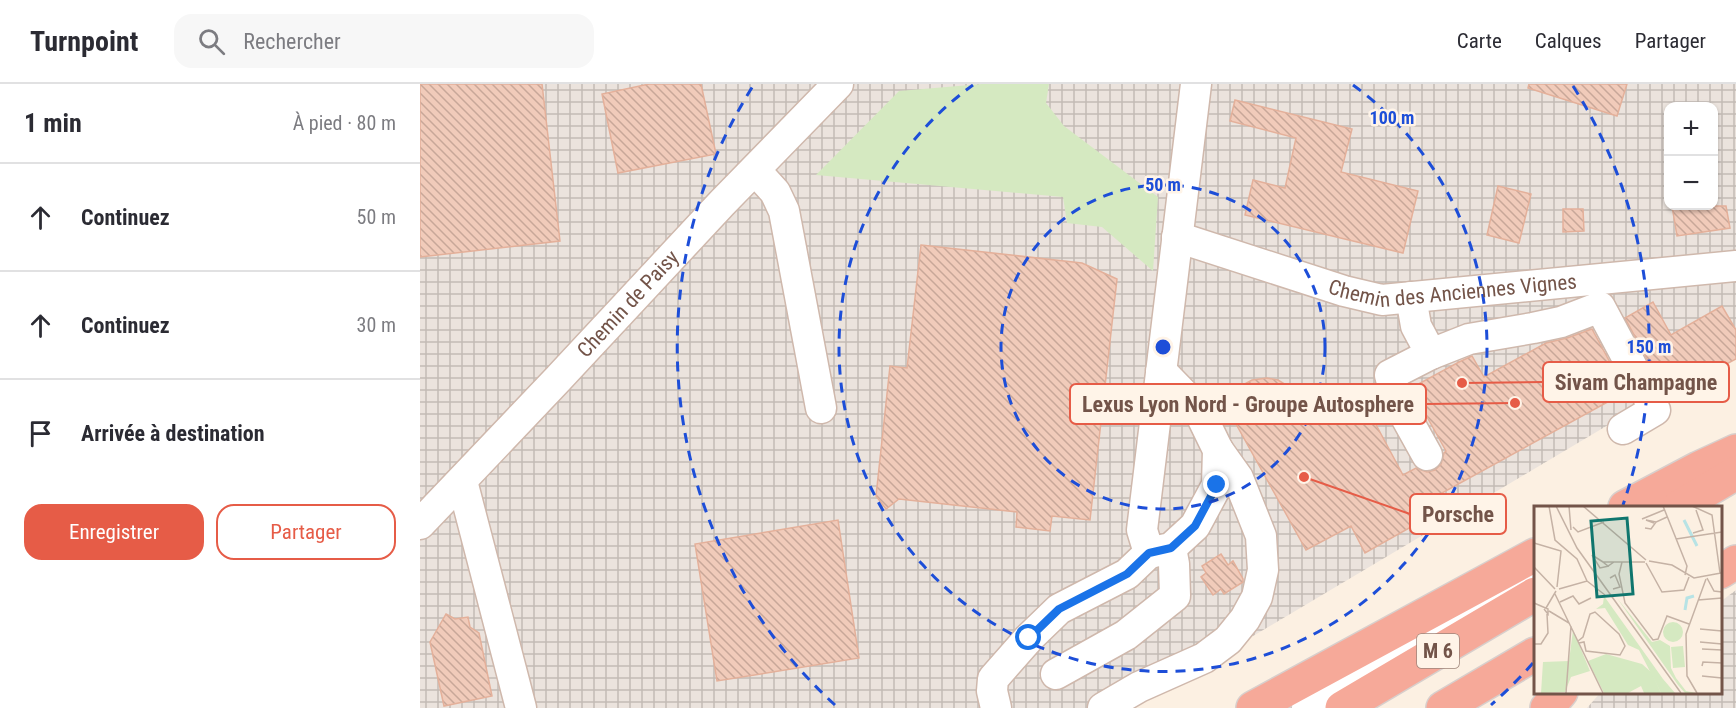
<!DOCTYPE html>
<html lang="fr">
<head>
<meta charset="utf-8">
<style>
	:root { --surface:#fff; --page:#f7f7f7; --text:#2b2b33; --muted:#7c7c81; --line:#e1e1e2; --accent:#e65c47 }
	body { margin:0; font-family:"Roboto Condensed",sans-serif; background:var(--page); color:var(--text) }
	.controls { position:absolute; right:18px; top:18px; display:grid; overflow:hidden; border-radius:12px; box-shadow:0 2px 4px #0004 }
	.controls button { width:54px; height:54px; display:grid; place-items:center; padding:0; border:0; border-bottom:2px solid var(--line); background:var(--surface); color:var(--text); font:30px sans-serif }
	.stop { position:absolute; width:18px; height:18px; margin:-14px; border:4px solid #1a73e8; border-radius:50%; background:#fff }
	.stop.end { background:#1a73e8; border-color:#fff; box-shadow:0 2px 6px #0008 }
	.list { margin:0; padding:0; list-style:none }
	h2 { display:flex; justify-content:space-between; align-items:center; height:78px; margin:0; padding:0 24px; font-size:26px }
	h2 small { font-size:20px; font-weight:400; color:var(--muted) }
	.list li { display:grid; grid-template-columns:39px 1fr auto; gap:18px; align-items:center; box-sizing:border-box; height:108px; padding:0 24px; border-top:2px solid var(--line) }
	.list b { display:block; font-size:22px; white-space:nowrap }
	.list em { font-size:20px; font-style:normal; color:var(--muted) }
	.actions { display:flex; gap:12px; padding:18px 24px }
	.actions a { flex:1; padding:14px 0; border:2px solid var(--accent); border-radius:18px; text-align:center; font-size:21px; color:var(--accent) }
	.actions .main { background:var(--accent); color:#fff }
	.icon { flex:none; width:33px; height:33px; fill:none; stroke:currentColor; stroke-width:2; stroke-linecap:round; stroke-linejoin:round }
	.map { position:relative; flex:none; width:1316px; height:624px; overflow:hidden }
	header { display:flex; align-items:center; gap:36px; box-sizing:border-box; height:84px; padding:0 30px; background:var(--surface); border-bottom:2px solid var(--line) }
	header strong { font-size:28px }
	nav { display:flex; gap:33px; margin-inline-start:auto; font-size:21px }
	.search { width:420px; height:54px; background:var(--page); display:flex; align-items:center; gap:15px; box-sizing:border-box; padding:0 21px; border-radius:18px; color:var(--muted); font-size:22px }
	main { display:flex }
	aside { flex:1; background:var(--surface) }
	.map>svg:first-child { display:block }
</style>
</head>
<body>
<header>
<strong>Turnpoint</strong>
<div class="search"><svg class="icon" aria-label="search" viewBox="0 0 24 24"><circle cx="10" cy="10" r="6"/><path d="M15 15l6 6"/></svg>Rechercher</div>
<nav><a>Carte</a><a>Calques</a><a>Partager</a></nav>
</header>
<main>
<aside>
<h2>1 min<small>À pied · 80 m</small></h2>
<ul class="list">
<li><svg class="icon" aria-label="ahead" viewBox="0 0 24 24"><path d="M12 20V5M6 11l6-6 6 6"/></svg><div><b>Continuez</b></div><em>50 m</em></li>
<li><svg class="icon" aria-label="ahead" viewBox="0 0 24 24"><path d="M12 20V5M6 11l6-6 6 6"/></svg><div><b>Continuez</b></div><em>30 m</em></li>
<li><svg class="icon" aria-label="arrive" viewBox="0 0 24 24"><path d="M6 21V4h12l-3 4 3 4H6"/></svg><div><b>Arrivée à destination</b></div></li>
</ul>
<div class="actions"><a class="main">Enregistrer</a><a>Partager</a></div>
</aside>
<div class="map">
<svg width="1316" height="624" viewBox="0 0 1316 624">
	<defs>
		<pattern id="industrial-grid" width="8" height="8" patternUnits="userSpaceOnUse" patternTransform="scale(1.5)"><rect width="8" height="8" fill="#ebe3dd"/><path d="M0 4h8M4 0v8" fill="none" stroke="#c3bbb5"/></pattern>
		<pattern id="building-back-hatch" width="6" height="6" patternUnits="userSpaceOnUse" patternTransform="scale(1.5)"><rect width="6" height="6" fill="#f1cbba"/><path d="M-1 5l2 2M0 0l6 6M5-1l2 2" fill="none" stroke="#c8a799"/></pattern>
	</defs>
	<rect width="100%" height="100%" fill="#fcf0e2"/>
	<!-- industrial -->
	<g fill="url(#industrial-grid)" fill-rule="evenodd">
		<path d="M0,0H1316V265L712,624H0ZM1248,22H1294V122H1248Z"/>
		<path d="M1316,506V624H1167L1181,608H1300V518Z"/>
	</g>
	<!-- green -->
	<path fill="#d5e9c1" d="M562,0H629L626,19L644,42L738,113L733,187L682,143L647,139L643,113L396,91L479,7Z"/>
	<!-- building -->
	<g fill="url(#building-back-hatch)" stroke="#e4b09a" stroke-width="1.5">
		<path d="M0,0H122L140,157L0,173Z"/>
		<path d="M229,0H281L296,70L198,89L182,10Z"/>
		<path d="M1109,0H1207L1197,32L1108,4Z"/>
		<path d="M815,16L932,45L921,88L998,107L983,169L825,131L833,96L865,104L876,54L810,37Z"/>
		<path d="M1078,102L1111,110L1099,159L1067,151Z"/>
		<path d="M1252,122H1306L1310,144L1257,152Z"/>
		<path d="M1143,125H1163L1164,147L1143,148Z"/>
		<path d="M501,161L662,179L697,195L670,436L632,432L630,447L596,443L597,428L479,415L466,425L456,412L470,282L487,284Z"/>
		<path d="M1233,218L1251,251L1302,222L1316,246V275L1247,312L1205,234Z"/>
		<path d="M1172,245L1206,308L1000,421L1007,434L945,469L931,442L886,466L801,313L832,296L847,294L858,296L876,307L893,335L939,309L983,391L996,384L1007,388L1015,386L1021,380L1024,369L1026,367L991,304L1039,278L1052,272L1064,293L1126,259L1147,254Z"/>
		<path d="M418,436L439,574L297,597L275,460Z"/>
		<path d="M801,470L808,481L813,477L823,495V498L804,510L801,505L793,511L781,493L786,489L782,482Z"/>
		<path d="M26,530L35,535L48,533L50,543L59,549L72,612L24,622L10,558Z"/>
	</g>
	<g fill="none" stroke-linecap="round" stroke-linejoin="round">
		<defs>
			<g id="minor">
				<path d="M335,86L355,108L364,127L401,324"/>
				<path id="s1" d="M757,153L924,207L962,216L1316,182"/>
				<path d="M991,213L996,242L1011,270"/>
				<path d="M741,287L778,325L798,366L797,401L775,442L751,464L729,469L722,446L776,0"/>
				<path d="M1007,371L977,317L970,291L1011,270L1049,255L1113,244L1141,238L1180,223L1235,326L1203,345"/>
				<path d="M42,397L101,624"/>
				<path id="s2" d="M0,440L137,296L302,119L418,0"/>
				<path d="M636,590L706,551L755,512L754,480L751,464"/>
				<path d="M576,624L572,607L573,595L609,554L639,525L707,490L729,469"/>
				<path d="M683,624L719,603L784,574L808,556L825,535L837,513L843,486L841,452L818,394L798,366"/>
				<path d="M887,624L1115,489"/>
			</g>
			<g id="highway">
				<path d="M1205,423L1279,384L1316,367"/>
				<path d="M1259,423L1316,389"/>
				<path d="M1300,488L1316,478"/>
				<path d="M833,624L1115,471"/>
				<path d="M922,624L1115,510"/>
				<path d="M1023,624L1115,570"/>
				<path d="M1127,624L1141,608"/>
			</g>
		</defs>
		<!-- minor casing -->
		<use href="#minor" stroke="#cfb8ac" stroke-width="33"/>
		<!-- highway casing -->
		<use href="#highway" stroke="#d8cfcc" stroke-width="36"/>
		<!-- minor -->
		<use href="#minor" stroke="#fff" stroke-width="30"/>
		<!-- highway -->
		<use href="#highway" stroke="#f6a999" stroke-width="33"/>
	</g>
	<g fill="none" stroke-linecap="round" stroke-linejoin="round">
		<!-- route -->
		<path stroke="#1a73e8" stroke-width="8" d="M609,554L639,525L707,490L729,469L751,464L775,442L797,401"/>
	</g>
	<!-- distance rings -->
	<g fill="none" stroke="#1d4ed8" stroke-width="3" stroke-dasharray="10 8">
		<circle cx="743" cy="263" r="162"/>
		<path d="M933 1A324 324 0 1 1 553 1"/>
		<path d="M1113 579A486 486 0 0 1 1071 621M415 621A486 486 0 0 1 333 2M1153 2A486 486 0 0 1 1203 421"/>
	</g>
	<g text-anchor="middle" stroke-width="5" stroke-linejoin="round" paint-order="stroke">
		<!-- shield labels -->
		<rect fill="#fff4e8" stroke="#9d8479" stroke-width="1.5" x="997" y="550" width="42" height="34" rx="4.5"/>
		<g font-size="20" font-weight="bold" fill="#735449">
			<text x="1018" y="574">M 6</text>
		</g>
		<!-- street labels -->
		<g font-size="21" fill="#735449" stroke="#fff4e8">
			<text dy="7" stroke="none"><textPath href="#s1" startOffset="285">Chemin des Anciennes Vignes</textPath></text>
			<text dy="7" stroke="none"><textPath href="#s2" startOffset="303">Chemin de Paisy</textPath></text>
		</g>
	</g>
	<!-- overview -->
	<g transform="translate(1114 422)">
		<rect width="188" height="188" fill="#fcf0e2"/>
		<path d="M129 126a10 10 0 1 1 20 0a10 10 0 1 1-20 0ZM149,140L151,161L139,162L137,141ZM72,148L108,158L117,166L127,187H110L107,180L94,187H70L54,155Z" fill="#d5e9c1"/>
		<path d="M70,90L129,173L141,187H127L105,144L94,139L71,102L62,103L69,98ZM83,92L118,136L126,134L136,140L137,162L142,172L152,185L162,187H151L144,179ZM39,124L56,165L37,171L31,186L7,187L9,156L35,155Z" fill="#d5e9c1"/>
		<path fill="none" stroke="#b7e3e5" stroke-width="3" d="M150,14L163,40M151,104L153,92L160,90"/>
		<path fill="none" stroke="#c5b2a5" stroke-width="1.5" d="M15,0L21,34L43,53L53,75M22,0L43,42L147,187M35,0L37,24M49,0L112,54M129,0L153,60L151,69M158,0L178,9L186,67M108,13L130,4M120,17L112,14L122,16M39,21L44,26L70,16M111,22L117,23L122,16L133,11M159,27L169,24L162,4M142,33L188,26M0,37L27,45L23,81M115,55L138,59L160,72L187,67M69,56L58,49L66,62L75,60M80,56L74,60L69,56H111M88,56L85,68L91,97L119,134L124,133L133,110L155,118M112,57L128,86L150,84L155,71M0,61L21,83M76,72L81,69L86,81L79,83M173,72L180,85L188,86M25,83L53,75L71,89M21,88L69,187M164,94L188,92M26,96L39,90L45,98L57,92M0,97L14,103V108L10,103M12,102L22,85M15,105L35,117M166,123L188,125M44,135L49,131L56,108L61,106L85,128L91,140L86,149L52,145L50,136L45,137M166,136L188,138M0,138H7L14,127L13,108M168,143L188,144M168,160L169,156L188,157M168,170L188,172M32,187L37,120M163,187L153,170L152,128L172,73"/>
		<path fill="#0f766e" fill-opacity="0.15" stroke="#0f766e" stroke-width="3" d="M93,12L99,88L63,91L57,15Z"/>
		<rect width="188" height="188" fill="none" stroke="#735449" stroke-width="3"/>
	</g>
	<circle cx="743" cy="263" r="9" fill="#1d4ed8" stroke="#fff4e8" stroke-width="3"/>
	<g font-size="18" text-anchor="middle" font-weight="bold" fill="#1d4ed8" stroke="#fff4e8" stroke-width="5" stroke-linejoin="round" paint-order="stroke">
		<text x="972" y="40">100 m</text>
		<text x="743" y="107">50 m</text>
		<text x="1229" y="269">150 m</text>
	</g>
	<!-- callouts -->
	<path fill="none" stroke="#e65c47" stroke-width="2" d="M1042 299L1123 298M1095 319L1006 320M884 393L990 430"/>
	<g fill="#e65c47" stroke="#fff4e8" stroke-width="2">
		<circle cx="1042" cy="299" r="6"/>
		<circle cx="1095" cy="319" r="6"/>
		<circle cx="884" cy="393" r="6"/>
	</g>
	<g fill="#fff4e8" stroke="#e65c47" stroke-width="2">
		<rect x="1123" y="278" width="186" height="40" rx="6"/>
		<rect x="650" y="300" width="356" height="40" rx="6"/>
		<rect x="990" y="410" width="96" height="40" rx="6"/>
	</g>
	<g font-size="22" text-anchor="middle" font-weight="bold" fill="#735449">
		<text x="1216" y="306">Sivam Champagne</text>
		<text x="828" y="328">Lexus Lyon Nord - Groupe Autosphere</text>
		<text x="1038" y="438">Porsche</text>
	</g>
</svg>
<div class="controls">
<button>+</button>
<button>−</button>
</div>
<div class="stop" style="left:609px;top:554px"></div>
<div class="stop end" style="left:797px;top:401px"></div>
</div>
</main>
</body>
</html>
